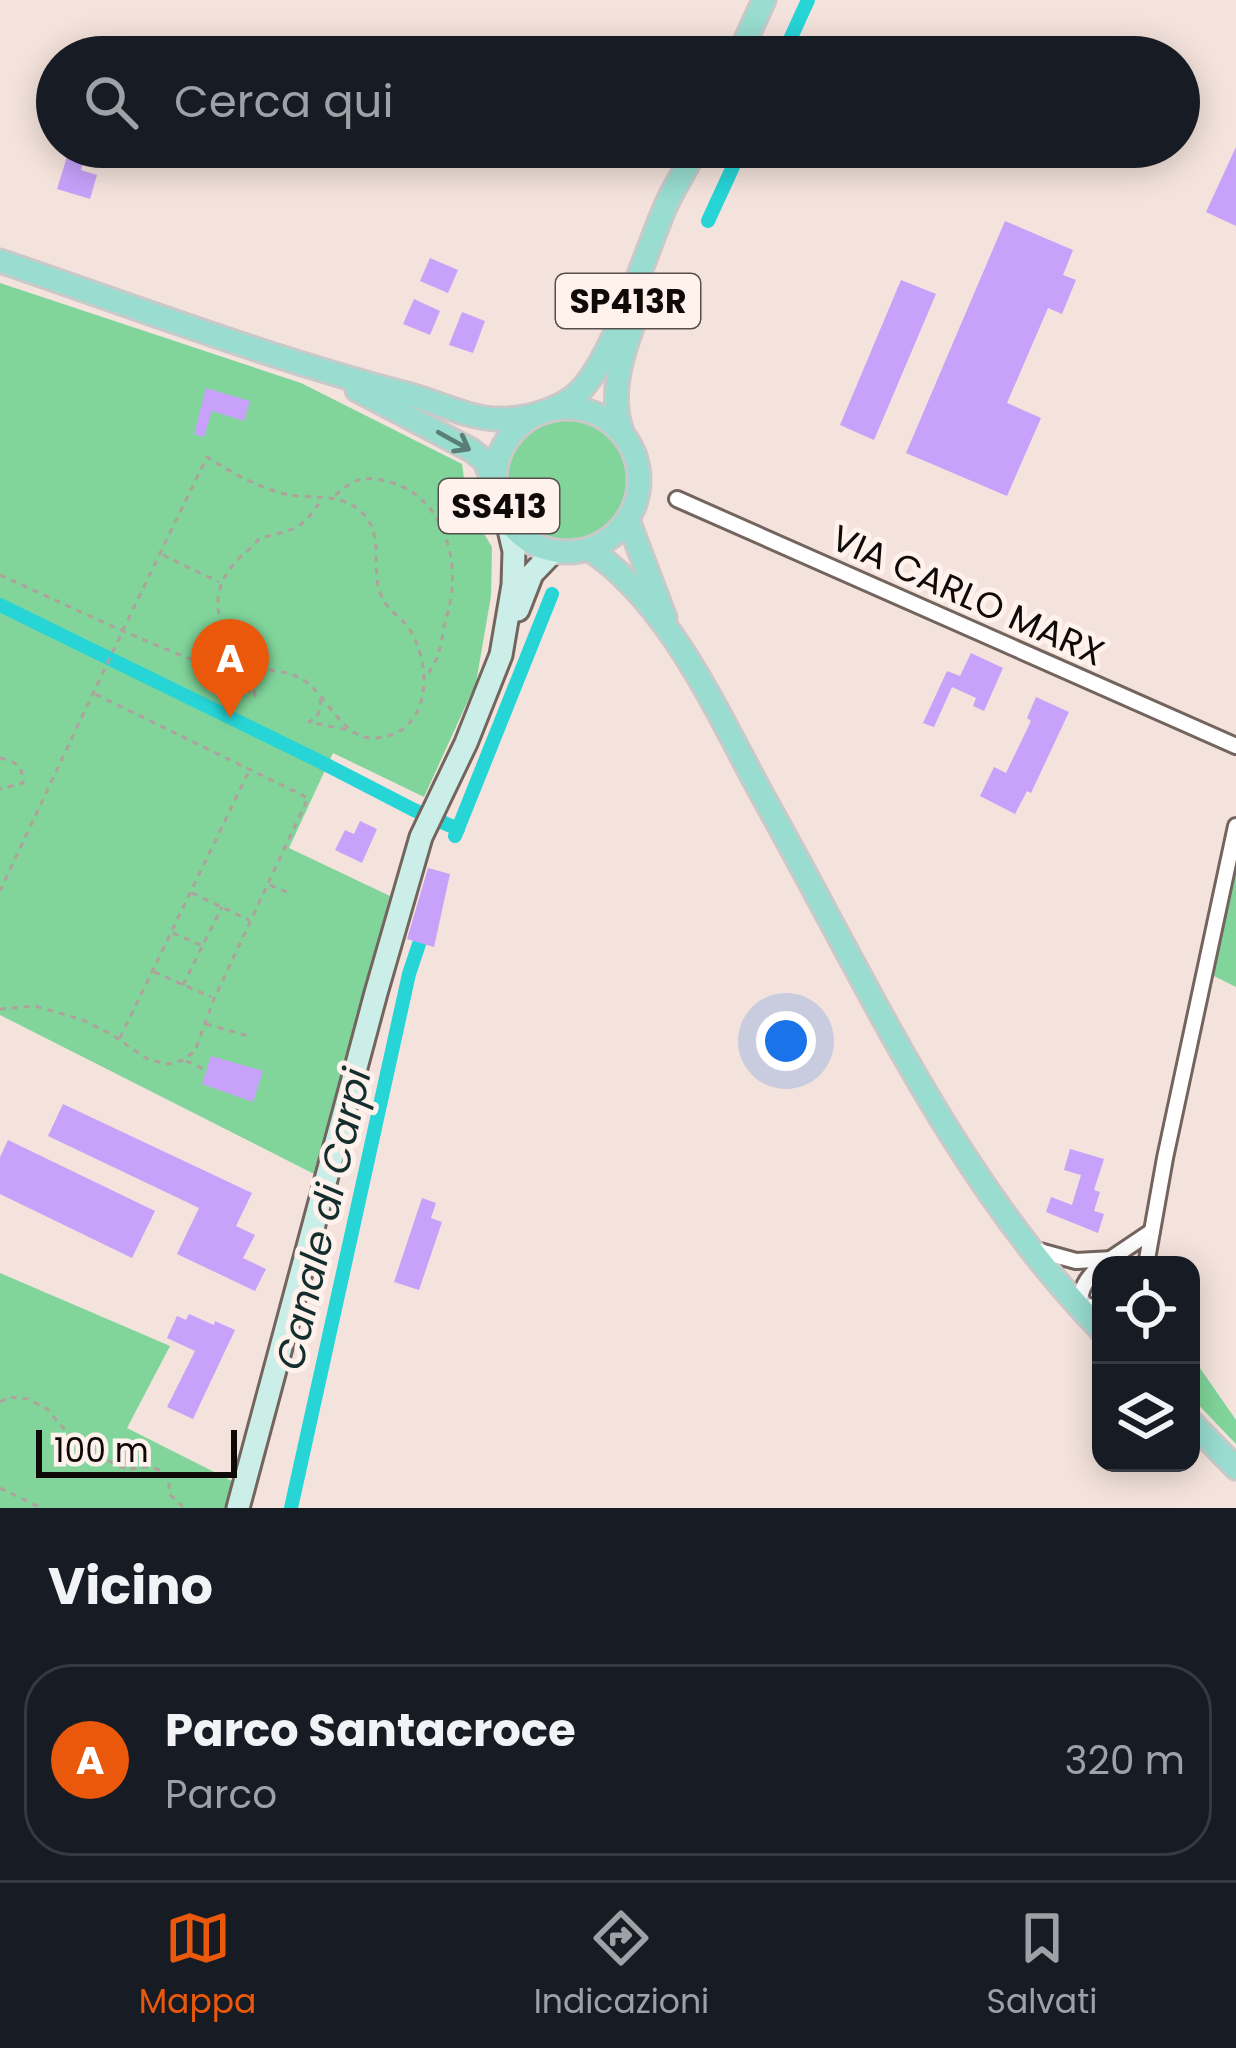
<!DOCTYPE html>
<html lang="it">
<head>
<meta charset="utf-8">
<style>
	:root { --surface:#171b24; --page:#242831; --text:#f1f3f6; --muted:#9ea1a6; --line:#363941; --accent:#ea580c }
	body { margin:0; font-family:Poppins,sans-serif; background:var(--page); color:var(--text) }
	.controls { position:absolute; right:36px; bottom:36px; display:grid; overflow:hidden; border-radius:24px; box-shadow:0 6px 30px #0003 }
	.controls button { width:108px; height:108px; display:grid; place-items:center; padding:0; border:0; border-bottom:3px solid var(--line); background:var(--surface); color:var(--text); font:60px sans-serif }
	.scale { position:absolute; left:36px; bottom:30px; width:201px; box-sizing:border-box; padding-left:12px; border:6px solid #0f0a08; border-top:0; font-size:33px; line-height:42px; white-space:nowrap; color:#0f0a08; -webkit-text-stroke:9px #fff1eb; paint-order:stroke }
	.you { position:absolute; left:786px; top:1041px; width:42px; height:42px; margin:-30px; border:9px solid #fff; border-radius:50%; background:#1a73e8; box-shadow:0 0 0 18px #1a73e833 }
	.badge { display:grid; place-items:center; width:78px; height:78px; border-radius:50%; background:var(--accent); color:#fff; font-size:39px; font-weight:700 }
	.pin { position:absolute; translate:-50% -99px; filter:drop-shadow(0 3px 6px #0008) }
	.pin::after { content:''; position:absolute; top:63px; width:42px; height:36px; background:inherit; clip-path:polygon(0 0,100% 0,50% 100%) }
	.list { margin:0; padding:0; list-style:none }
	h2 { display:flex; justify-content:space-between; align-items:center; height:156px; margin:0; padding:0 48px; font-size:51px }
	h2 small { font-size:39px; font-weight:400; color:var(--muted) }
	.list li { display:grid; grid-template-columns:78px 1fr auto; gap:36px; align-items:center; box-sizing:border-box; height:192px; margin:0 24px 24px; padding:0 24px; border:3px solid var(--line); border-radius:48px }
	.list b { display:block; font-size:45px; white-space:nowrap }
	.list p { margin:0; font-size:39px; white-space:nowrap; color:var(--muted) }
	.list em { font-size:39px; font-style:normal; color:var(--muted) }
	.icon { flex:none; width:66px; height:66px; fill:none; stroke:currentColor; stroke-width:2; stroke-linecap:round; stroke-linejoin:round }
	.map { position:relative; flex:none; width:1236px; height:1508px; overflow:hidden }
	.search { position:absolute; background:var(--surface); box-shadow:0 6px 30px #0003; left:36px; right:36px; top:36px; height:132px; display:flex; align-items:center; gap:30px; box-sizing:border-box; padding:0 42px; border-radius:66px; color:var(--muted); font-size:45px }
	.sheet { height:372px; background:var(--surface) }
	nav { display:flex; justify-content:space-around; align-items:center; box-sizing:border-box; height:168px; border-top:3px solid var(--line); background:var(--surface); font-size:33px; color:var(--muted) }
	nav a { display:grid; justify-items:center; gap:6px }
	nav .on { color:var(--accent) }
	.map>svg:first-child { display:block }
</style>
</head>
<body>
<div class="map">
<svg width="1236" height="1508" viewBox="0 0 1236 1508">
	<rect width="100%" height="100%" fill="#f4e3dc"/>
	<!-- green -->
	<g fill="#81d59b">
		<path d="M0,283L301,383L462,464L468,507L492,547L491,596L476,683L424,797L333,753L289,848L390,896L318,1176L0,1015Z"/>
		<circle cx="567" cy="480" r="62"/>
		<path d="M1236,816V987L1202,970Z"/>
		<path d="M0,1273L170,1346L127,1428L238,1484L231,1508H0Z"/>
		<path d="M1191,1355L1236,1420V1444L1191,1397Z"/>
	</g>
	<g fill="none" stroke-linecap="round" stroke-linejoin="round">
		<!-- canal -->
		<g stroke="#27d5d7" stroke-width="14">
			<path d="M782,57L808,0"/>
			<path d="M708,221L742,147"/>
			<path d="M0,605L319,761L414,810L458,829"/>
			<path d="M455,836L552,594"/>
			<path d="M291,1508L409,974L419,944"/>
		</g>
	</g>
	<!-- building -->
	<g fill="#c8a1fa">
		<path d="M70,147H88L81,170L97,175L90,199L57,189Z"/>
		<path d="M1236,147V226L1206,212Z"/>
		<path d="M1005,221L1073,250L1063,275L1076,280L1062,314L1048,308L1007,403L1041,418L1007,496L906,453Z"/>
		<path d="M430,258L458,270L448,293L420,281Z"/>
		<path d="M901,280L936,294L874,440L840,425Z"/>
		<path d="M414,299L440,311L430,335L403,324Z"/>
		<path d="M462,312L485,321L473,353L449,345Z"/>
		<path d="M206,388L250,401L244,421L212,411L204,437L194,434Z"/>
		<path d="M971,653L1003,668L984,711L973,706L976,698L952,687L934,727L923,723L947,671L960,676Z"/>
		<path d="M1036,697L1069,712L1031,793L1027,791L1015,814L980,796L994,767L1006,773L1031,721L1027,718Z"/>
		<path d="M360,821L377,829L362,863L335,850L345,830L354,834Z"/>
		<path d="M428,868L450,874L434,947L407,939Z"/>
		<path d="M211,1056L263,1071L253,1102L202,1084Z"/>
		<path d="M63,1104L252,1193L236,1226L255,1235L243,1258L266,1269L255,1291L177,1254L199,1208L48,1136Z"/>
		<path d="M8,1140L155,1211L132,1258L0,1194V1157Z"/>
		<path d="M1070,1149L1104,1159L1094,1190L1100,1192L1094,1211L1104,1214L1098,1233L1046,1212L1051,1197L1072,1205L1081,1175L1064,1170Z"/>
		<path d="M422,1198L436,1203L431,1218L442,1222L419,1290L394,1282Z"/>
		<path d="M189,1314L214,1325L215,1321L235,1330L193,1419L167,1407L195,1351L167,1338L177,1316L186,1320Z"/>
	</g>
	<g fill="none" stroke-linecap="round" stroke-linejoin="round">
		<defs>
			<g id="street">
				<path d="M677,499L1236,746"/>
				<path d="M1036,1250L1076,1261L1113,1259"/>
				<path d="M1106,1262L1152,1231"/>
				<path d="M1101,1265C1086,1278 1080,1289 1079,1308L1101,1305"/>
				<path d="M1146,1265L1165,1158L1236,826"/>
			</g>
			<g id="secondary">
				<path d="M518,610L532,574L554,551"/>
				<path d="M238,1508L376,993L421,837L466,743L501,655L513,585L514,551L507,521"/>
			</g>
			<g id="primary">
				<path d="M738,57L764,0"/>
				<path d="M0,261C135,307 269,358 407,394C438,402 470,420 503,419C525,419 554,411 572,398C612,369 645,251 667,203C676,184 688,166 697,147"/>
				<path d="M357,390L471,450L485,461L492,480"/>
				<circle cx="567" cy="480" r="72"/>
				<path d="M622,432C607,391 625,345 640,306"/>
				<path d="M628,520L665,618"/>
				<path d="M589,549C672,605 718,715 765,800C867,982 954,1179 1101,1330"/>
				<path d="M1191,1422L1236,1468"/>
			</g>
		</defs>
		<!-- street casing -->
		<use href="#street" stroke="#73645e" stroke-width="20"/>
		<!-- secondary casing -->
		<use href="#secondary" stroke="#73645e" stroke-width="27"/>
		<!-- primary casing -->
		<use href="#primary" stroke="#cac9c9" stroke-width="27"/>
		<!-- path -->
		<g stroke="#afa19c" stroke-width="3" stroke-dasharray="6 6" stroke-linecap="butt">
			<path d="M335,495C354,480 361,475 386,481C435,492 456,543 452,590C451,602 447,615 444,627C441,646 438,663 424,678"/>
			<path d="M163,555L219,582"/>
			<path d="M0,575C47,596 94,619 142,639C164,648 187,659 210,665C239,673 272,664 300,678C328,693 341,741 376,738C431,734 433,667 410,630C402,617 387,611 381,595C369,566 387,533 359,510C336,491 308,501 281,493C254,485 230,472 207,457C136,601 68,746 0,891"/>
			<path d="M246,667C214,626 203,588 247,551C252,547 256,541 261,538C264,537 276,534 280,533C302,528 310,517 322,499"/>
			<path d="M216,668L255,696L253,685L258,677L268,671"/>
			<path d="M320,699L321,706L317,717L309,722L348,730"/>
			<path d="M0,758C16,762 23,765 23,783L0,789"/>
			<path d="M270,885L289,893"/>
			<path d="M192,893L249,920"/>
			<path d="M173,933L203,946"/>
			<path d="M154,972L211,997"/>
			<path d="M183,985L222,907"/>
			<path d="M0,1009L35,1006L83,1020L111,1034L149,1060L169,1064L183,1060L195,1051L214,999L308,798L93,693"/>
			<path d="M206,1024L248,1036"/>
			<path d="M120,1038L249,771"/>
			<path d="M186,1061L206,1070"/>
			<path d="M0,1402L9,1397L28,1399L47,1409L65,1430L84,1442L104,1459L128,1470C145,1465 155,1466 169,1476V1494L184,1508"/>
			<path d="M0,1488L41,1508"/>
		</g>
		<!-- street -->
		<use href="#street" stroke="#fff" stroke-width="14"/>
		<!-- secondary -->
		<use href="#secondary" stroke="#cceee8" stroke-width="21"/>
		<!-- primary -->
		<use href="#primary" stroke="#98ddd0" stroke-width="21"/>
	</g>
	<!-- one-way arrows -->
	<defs><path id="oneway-shaft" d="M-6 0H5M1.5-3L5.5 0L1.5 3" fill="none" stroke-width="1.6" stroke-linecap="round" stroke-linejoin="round" transform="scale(3)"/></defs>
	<use stroke="#5a7e76" href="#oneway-shaft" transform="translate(454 441) rotate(29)"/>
	<g text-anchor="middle" stroke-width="10" stroke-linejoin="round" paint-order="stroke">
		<!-- shield labels -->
		<g fill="#fff1eb" stroke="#574f4c" stroke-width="3">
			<rect x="556" y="274" width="144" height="54" rx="9"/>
			<rect x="439" y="479" width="120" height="54" rx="9"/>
		</g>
		<g font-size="33" font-weight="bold" fill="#0f0a08">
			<text x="628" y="313">SP413R</text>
			<text x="499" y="518">SS413</text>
		</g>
		<!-- street labels -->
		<g font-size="36" fill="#0f0a08" stroke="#fff1eb">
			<text transform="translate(968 595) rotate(24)" y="13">VIA CARLO MARX</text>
		</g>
		<!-- water labels -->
		<g font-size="39" font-style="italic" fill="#142e2e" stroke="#fff1eb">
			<text transform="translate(323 1219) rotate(-77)" y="14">Canale di Carpi</text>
		</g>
	</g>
</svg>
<div class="controls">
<button><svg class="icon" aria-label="locate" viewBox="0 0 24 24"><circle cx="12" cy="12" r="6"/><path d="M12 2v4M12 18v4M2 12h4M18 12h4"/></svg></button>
<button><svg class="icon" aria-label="layers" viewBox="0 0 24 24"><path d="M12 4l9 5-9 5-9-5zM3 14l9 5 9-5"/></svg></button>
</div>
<div class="scale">100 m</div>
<div class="you"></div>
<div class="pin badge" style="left:230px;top:718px">A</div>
<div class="search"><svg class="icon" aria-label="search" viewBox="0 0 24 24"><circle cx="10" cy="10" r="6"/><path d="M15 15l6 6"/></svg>Cerca qui</div>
</div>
<section class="sheet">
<h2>Vicino<small></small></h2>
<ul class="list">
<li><span class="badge">A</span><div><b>Parco Santacroce</b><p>Parco</p></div><em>320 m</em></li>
</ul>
</section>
<nav>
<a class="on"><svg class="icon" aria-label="map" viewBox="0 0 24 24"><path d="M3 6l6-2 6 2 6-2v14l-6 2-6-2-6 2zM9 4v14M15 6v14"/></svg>Mappa</a>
<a><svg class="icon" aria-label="directions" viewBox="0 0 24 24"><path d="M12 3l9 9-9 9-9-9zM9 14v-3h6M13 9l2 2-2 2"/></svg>Indicazioni</a>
<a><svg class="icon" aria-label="saved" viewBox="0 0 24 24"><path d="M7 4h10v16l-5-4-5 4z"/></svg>Salvati</a>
</nav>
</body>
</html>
